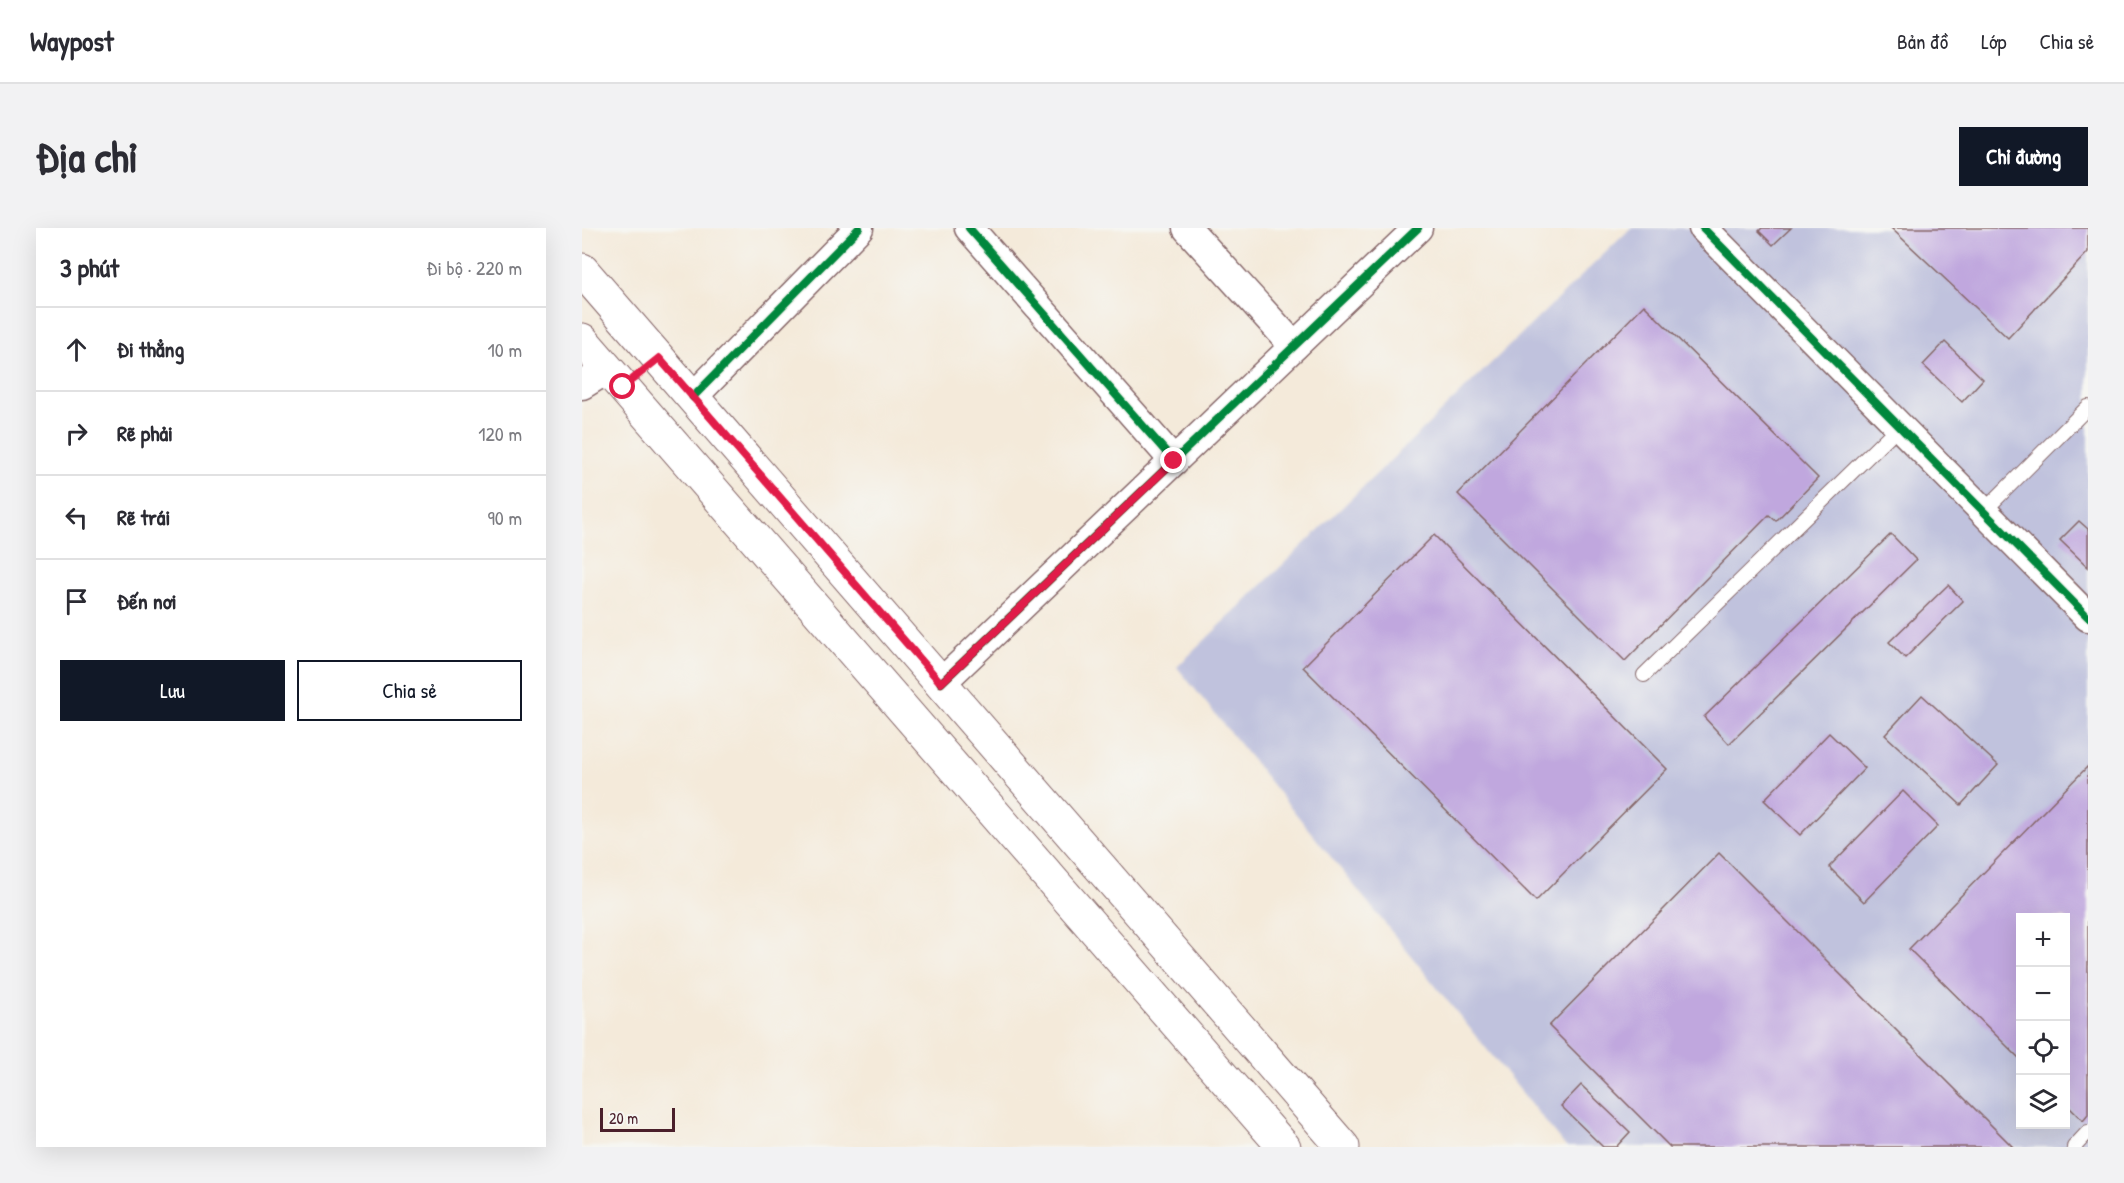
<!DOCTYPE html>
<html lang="vi">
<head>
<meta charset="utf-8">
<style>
	:root { --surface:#fff; --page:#f2f2f3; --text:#2b2b33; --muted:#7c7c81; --line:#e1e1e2; --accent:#111827 }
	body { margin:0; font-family:"Patrick Hand",sans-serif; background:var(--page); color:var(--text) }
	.controls { position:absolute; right:18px; bottom:18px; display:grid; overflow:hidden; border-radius:0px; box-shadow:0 6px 24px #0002 }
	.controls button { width:54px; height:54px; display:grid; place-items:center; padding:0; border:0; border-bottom:2px solid var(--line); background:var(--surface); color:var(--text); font:30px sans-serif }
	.scale { position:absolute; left:18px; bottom:15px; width:75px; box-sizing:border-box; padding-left:6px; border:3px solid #4a1f2b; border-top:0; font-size:16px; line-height:21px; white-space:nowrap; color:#4a1f2b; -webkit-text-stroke:4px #f6f6f2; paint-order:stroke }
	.stop { position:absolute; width:18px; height:18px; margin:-14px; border:4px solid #e11d48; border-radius:50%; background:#fff }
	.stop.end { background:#e11d48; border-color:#fff; box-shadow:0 2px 6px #0008 }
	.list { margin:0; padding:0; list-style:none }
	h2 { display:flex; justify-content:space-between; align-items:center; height:78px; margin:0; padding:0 24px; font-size:26px }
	h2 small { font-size:20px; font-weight:400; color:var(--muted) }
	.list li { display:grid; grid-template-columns:39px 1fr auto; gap:18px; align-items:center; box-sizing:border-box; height:84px; padding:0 24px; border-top:2px solid var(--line) }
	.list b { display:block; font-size:22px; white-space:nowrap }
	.list em { font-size:20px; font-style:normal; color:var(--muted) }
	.actions { display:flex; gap:12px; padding:18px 24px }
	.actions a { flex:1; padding:14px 0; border:2px solid var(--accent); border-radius:0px; text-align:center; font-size:21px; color:var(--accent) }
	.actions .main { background:var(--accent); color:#fff }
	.icon { flex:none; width:33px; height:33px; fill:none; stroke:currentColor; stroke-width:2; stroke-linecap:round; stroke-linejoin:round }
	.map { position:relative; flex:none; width:1506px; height:919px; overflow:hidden; border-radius:0px }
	header { display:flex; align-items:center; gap:36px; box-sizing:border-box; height:84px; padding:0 30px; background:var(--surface); border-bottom:2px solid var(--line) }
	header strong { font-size:28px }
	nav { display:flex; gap:33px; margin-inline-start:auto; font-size:21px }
	.intro { display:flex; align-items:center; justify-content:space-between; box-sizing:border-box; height:144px; padding:0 36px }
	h1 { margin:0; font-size:42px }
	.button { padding:15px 27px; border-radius:0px; background:var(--accent); color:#fff; font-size:21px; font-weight:700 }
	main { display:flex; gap:36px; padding:0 36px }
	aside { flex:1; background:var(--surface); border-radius:0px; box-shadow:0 6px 24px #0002 }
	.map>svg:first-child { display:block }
</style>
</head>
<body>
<header>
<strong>Waypost</strong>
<nav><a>Bản đồ</a><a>Lớp</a><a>Chia sẻ</a></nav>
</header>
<div class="intro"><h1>Địa chỉ</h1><a class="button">Chỉ đường</a></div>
<main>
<aside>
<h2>3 phút<small>Đi bộ · 220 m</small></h2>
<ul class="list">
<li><svg class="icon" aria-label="ahead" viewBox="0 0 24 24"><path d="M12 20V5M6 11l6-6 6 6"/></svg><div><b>Đi thẳng</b></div><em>10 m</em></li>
<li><svg class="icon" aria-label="right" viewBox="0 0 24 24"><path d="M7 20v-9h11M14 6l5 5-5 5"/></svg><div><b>Rẽ phải</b></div><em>120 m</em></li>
<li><svg class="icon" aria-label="left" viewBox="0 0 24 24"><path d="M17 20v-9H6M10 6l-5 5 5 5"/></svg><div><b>Rẽ trái</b></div><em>90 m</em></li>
<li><svg class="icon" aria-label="arrive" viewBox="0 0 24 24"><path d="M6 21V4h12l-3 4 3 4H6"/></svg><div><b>Đến nơi</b></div></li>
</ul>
<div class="actions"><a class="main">Lưu</a><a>Chia sẻ</a></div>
</aside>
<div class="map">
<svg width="1506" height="919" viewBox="0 0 1506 919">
	<rect width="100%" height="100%" fill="#f6f6f2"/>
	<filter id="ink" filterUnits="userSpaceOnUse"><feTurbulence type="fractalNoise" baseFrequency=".0167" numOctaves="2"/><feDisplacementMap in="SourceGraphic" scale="12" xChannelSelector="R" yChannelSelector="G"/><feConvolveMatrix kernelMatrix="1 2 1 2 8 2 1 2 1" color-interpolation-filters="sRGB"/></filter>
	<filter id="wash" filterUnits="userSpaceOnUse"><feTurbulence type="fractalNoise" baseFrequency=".008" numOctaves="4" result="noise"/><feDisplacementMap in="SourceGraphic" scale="24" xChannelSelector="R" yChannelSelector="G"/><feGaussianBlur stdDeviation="1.35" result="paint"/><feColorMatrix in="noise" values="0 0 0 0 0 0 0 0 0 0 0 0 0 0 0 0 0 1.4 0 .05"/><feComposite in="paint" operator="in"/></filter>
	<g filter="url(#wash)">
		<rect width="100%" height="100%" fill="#f4eada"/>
		<!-- industrial -->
		<path fill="#c0c2dd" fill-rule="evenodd" d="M1049,0H1506V919H984L595,439ZM1438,690H1484V896H1438Z"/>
		<g id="blocks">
			<!-- building -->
			<g fill="#c0a7de">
				<path d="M1180,0H1209L1191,17L1177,3Z"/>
				<path d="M1309,0H1506V24L1426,110Z"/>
				<path d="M1062,77L1236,250L1194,293L1187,287L1043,433L876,266Z"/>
				<path d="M1363,114L1401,151L1380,174L1341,137Z"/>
				<path d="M1497,293L1506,301V339L1478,312Z"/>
				<path d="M1309,306L1334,332L1147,516L1122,489Z"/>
				<path d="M852,307L1085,541L954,673L721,439Z"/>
				<path d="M1366,357L1381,373L1323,430L1307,414Z"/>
				<path d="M1340,467L1416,537L1379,577L1303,507Z"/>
				<path d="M1247,505L1283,540L1218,607L1182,572Z"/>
				<path d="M1506,538V887L1501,893L1484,876V690H1438V831L1327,721Z"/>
				<path d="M1321,563L1356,598L1282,674L1247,639Z"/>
				<path d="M1137,625L1431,919H1088L967,798Z"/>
				<path d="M999,857L1048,904L1034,919H1021L979,878Z"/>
			</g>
		</g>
	</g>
	<g filter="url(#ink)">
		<use href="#blocks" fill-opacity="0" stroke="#866668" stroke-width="1.5"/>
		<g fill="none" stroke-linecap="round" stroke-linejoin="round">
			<defs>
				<g id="lane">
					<path d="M1401,284L1506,179"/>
					<path d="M1062,447L1317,198"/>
					<path d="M1492,919L1506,904"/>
				</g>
				<g id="street">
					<path d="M387,0L592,233"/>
					<path d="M605,0L712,118"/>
					<path d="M1121,0L1506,389"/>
					<path d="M0,157L26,141"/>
					<path d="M111,169L277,0"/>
					<path d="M359,455L836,0"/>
				</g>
				<g id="secondary">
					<path d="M0,42L761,919"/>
					<path d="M0,112L702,919"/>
				</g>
			</defs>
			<!-- lane casing -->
			<use href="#lane" stroke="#866668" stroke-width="16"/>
			<!-- street casing -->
			<use href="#street" stroke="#866668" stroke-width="31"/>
			<!-- secondary casing -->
			<use href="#secondary" stroke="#866668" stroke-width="35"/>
			<!-- lane -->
			<use href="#lane" stroke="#fff" stroke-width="14"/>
			<!-- street -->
			<use href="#street" stroke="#fff" stroke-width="28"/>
			<!-- secondary -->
			<use href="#secondary" stroke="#fff" stroke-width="33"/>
			<defs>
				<g id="cycleway">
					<path d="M387,0L592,233"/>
					<path d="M1121,0L1506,389"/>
					<path d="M111,169L277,0"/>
					<path d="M359,455L836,0"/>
				</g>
			</defs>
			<!-- cycleway casing -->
			<use href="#cycleway" stroke="#f6f6f2" stroke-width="11"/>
			<!-- cycleway -->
			<use href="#cycleway" stroke="#00873e" stroke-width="8"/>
		</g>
	</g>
	<g fill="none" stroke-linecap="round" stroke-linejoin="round" filter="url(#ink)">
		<!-- route -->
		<path stroke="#e11d48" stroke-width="8" d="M41,159L77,130L359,455L592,233"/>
	</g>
</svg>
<div class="controls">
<button>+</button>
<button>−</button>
<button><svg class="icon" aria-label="locate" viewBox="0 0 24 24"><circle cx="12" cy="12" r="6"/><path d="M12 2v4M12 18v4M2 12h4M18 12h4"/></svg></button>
<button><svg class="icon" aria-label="layers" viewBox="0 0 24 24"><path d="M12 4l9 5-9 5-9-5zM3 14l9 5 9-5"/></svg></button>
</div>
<div class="scale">20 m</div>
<div class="stop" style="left:41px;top:159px"></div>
<div class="stop end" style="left:592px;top:233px"></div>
</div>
</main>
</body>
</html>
